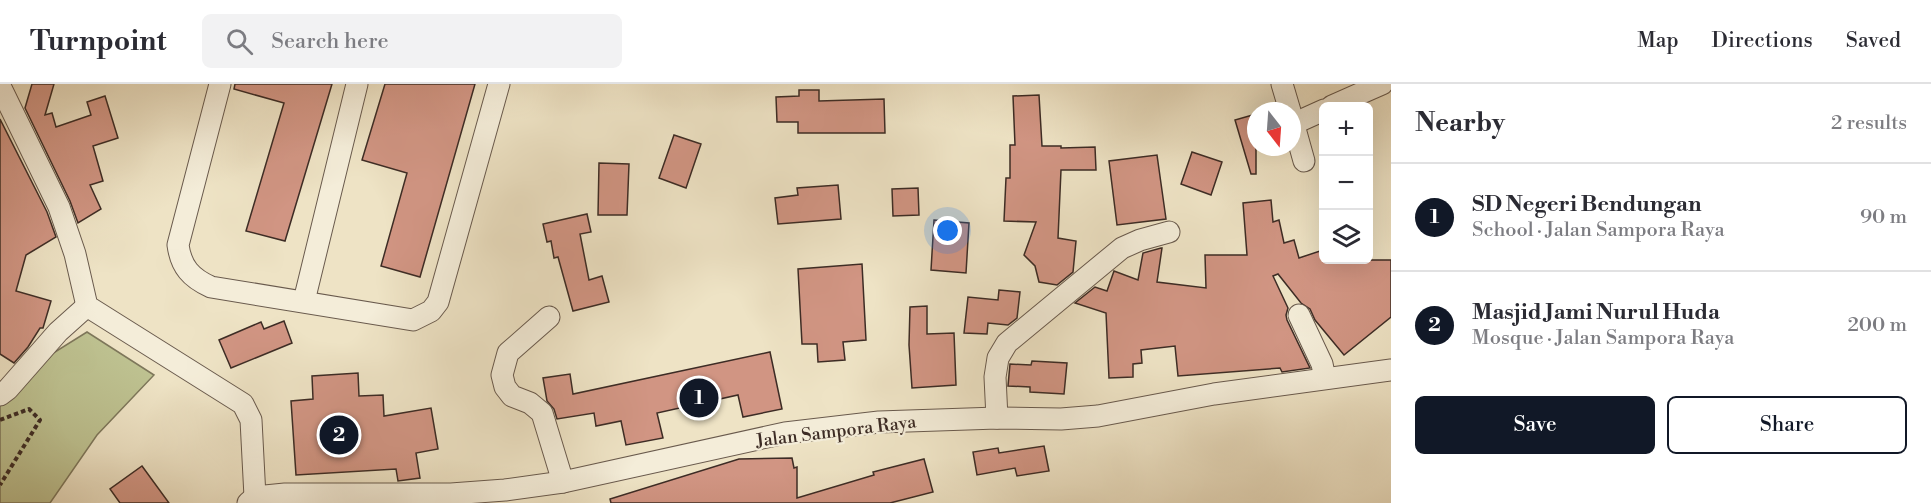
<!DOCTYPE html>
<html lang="en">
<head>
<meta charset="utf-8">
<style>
	:root { --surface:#fff; --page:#f2f2f3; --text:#2b2b33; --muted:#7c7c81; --line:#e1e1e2; --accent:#111827 }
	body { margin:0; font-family:"Libre Bodoni",serif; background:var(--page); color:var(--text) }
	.controls { position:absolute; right:18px; top:18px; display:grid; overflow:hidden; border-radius:9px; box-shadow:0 6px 24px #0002 }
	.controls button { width:54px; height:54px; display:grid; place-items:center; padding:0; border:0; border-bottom:2px solid var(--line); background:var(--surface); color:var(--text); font:30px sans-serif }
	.compass { position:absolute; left:1247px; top:18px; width:54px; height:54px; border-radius:50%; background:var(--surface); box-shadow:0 6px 24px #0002; rotate:163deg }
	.you { position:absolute; left:948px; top:147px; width:21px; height:21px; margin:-15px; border:4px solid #fff; border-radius:50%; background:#1a73e8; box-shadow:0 0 0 9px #1a73e833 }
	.badge { display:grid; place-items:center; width:39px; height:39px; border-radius:50%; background:var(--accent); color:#fff; font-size:20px; font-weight:700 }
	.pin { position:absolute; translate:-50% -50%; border:3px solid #fff; box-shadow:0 2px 6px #0006 }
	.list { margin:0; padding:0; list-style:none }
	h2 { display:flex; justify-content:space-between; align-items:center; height:78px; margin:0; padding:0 24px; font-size:26px }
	h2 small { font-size:20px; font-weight:400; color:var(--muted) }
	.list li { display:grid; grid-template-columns:39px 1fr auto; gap:18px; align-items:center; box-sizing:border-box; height:108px; padding:0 24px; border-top:2px solid var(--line) }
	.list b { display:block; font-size:22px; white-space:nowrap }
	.list p { margin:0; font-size:20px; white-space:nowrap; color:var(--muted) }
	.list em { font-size:20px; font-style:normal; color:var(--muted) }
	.actions { display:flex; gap:12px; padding:18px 24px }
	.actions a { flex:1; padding:14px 0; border:2px solid var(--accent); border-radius:9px; text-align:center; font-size:21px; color:var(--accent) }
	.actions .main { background:var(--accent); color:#fff }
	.icon { flex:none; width:33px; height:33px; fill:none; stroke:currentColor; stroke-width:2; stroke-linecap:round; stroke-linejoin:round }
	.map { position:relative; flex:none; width:1391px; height:419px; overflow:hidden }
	header { display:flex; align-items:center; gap:36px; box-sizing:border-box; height:84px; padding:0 30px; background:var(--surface); border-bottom:2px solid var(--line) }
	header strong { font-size:28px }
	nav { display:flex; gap:33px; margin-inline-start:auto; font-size:21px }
	.search { width:420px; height:54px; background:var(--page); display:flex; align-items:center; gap:15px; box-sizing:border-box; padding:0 21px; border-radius:9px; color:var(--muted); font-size:22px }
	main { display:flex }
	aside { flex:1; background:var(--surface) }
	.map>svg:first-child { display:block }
</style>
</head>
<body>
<header>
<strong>Turnpoint</strong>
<div class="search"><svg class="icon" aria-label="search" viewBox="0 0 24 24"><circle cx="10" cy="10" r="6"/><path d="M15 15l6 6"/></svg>Search here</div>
<nav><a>Map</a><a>Directions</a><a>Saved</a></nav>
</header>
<main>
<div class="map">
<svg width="1391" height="419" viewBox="0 0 1391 419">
	<rect width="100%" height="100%" fill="#eee3c5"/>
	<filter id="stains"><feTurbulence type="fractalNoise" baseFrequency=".00333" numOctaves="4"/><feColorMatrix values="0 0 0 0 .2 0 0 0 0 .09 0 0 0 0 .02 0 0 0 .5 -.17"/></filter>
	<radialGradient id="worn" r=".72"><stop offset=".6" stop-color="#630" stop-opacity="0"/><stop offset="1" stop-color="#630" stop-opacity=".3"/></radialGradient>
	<!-- green -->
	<path fill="#bec291" stroke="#7e775b" stroke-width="1.5" d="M87,248L154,291L97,351L50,419H0V319L34,281Z"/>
	<!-- building -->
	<g fill="#d19583" stroke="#3d2c25" stroke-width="1.5">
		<path d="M32,0H54L45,31L52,29L56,43L91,31L87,18L105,12L118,54L93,62L103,97L90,101L101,125L78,139L70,117L25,24Z"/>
		<path d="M235,0H332L285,157L246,147L284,19L234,5Z"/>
		<path d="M385,0H475L420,193L381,182L407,89L362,76Z"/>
		<path d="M799,6H819V17L884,15L885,49H798V38H777L776,13L799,12Z"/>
		<path d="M1039,11L1042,62H1061V64L1095,63L1096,86H1061L1058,154L1076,157L1073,188L1057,201L1039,198L1035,182L1024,171L1036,138L1004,137L1006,94H1010V61H1015L1013,12Z"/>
		<path d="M1256,30V90H1251L1235,36Z"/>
		<path d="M0,35L47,128L56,153L26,171L16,207L51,217L43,244H40L28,263L14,279L0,270Z"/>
		<path d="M674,51L701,60L686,104L659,94Z"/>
		<path d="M1192,68L1222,78L1211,111L1181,100Z"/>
		<path d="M1157,71L1166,135L1117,141L1109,77Z"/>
		<path d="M599,79L629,80L627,131H598Z"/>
		<path d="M838,101L841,135L778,140L775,114L798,111L797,104Z"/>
		<path d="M918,104L919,131L893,132L892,105Z"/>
		<path d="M1271,116L1273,138L1279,136L1284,159L1294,156L1299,174L1323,166V176H1391V233L1344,271L1315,236L1310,225L1301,219L1278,190L1273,192L1288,224L1286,231L1287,236L1310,284L1282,288L1280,284L1178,292L1175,262L1141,266L1142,279L1133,280V293L1109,294L1106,229L1075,219L1095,203L1107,207L1114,187L1138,196L1143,169L1161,164H1162L1157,198L1206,204L1205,171H1247L1243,119Z"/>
		<path d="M587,130L591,148L580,150L589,196L602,192L609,218L573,227L558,173L554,174L551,157L547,158L543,140Z"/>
		<path d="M934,136L969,139L966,189L931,186Z"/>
		<path d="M862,180L866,256L843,258L845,276L818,278L817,260H802L798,185Z"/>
		<path d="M999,206L1020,208L1017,234L1008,241L988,239L987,250L964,249L968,213L998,216Z"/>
		<path d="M927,222V250L954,249L956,301L912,304L909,261L910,223Z"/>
		<path d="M284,237L292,259L231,284L219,256L261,238L264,245Z"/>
		<path d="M770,268L782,325L743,333L738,311L657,329L663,354L626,361L621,337L596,342L594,329L557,335L554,325L547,317L543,294L570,290L573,310Z"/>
		<path d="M1032,277L1067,279L1064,310L1030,308V303L1008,302L1010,280L1031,281Z"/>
		<path d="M358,289L359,312L383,311L384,332L431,324L438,365L416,369L420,394L398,397L396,385L296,391L291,317L313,315L312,292Z"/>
		<path d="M1044,362L1049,387L1017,392L1015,384L977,391L973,368L998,364L999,369Z"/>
		<path d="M792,374L794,384L797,383V414L874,391L873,388L924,375L933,408L890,419H611L610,415L739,375Z"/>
		<path d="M142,382L169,419H120L110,405Z"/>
	</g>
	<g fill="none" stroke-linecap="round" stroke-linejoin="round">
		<defs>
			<g id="minor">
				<path d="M220,0L178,161C181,183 191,194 211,203L413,236L431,227L438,218L499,0"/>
				<path d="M1282,0L1290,27"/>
				<path d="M0,2L59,123L75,170L87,222L243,320L251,336L255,413"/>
				<path d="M1332,22L1382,0"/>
				<path d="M1292,34L1304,77"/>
				<path d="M1293,40L1324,26"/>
				<path d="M304,217L357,0"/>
				<path d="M1299,231L1322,280L1325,294"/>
				<path d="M549,233L508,269L502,291L505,303L512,312L530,319L542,329L563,398"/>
				<path d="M0,311L8,305L58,248L87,222"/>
				<path d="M997,334L995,293L998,274L1007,259L1122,164L1140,156L1169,148"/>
				<path d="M248,419L255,413L285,410H451L505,406L563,398L785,349L879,338L997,334L1061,335L1098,332L1214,310L1391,286"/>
			</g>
		</defs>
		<!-- minor casing -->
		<use href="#minor" stroke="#695a4d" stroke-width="23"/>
		<!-- path -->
		<path stroke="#3d2c25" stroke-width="4" stroke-dasharray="4.5 3" stroke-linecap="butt" d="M0,336L29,325L40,336L0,401"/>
		<!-- minor -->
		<use href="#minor" stroke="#f4edd9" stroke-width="21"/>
	</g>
	<g text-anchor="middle" stroke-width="4.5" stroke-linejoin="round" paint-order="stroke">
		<!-- street labels -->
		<g font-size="18" fill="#3d2c25" stroke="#f4edd9">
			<text transform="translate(836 347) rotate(-7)" y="6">Jalan Sampora Raya</text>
		</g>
	</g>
	<rect width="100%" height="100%" filter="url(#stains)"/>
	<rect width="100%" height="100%" fill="url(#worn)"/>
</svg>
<div class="controls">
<button>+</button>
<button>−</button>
<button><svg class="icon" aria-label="layers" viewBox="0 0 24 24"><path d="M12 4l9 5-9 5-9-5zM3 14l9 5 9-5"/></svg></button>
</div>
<svg class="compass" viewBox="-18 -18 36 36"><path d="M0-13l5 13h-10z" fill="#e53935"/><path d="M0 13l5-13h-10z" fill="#7c7c81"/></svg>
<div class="you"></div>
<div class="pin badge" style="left:699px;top:314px">1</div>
<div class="pin badge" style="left:339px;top:351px">2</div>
</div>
<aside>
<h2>Nearby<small>2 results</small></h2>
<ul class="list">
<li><span class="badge">1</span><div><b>SD Negeri Bendungan</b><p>School · Jalan Sampora Raya</p></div><em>90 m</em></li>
<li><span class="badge">2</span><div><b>Masjid Jami Nurul Huda</b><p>Mosque · Jalan Sampora Raya</p></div><em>200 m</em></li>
</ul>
<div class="actions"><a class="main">Save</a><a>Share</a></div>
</aside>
</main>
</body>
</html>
